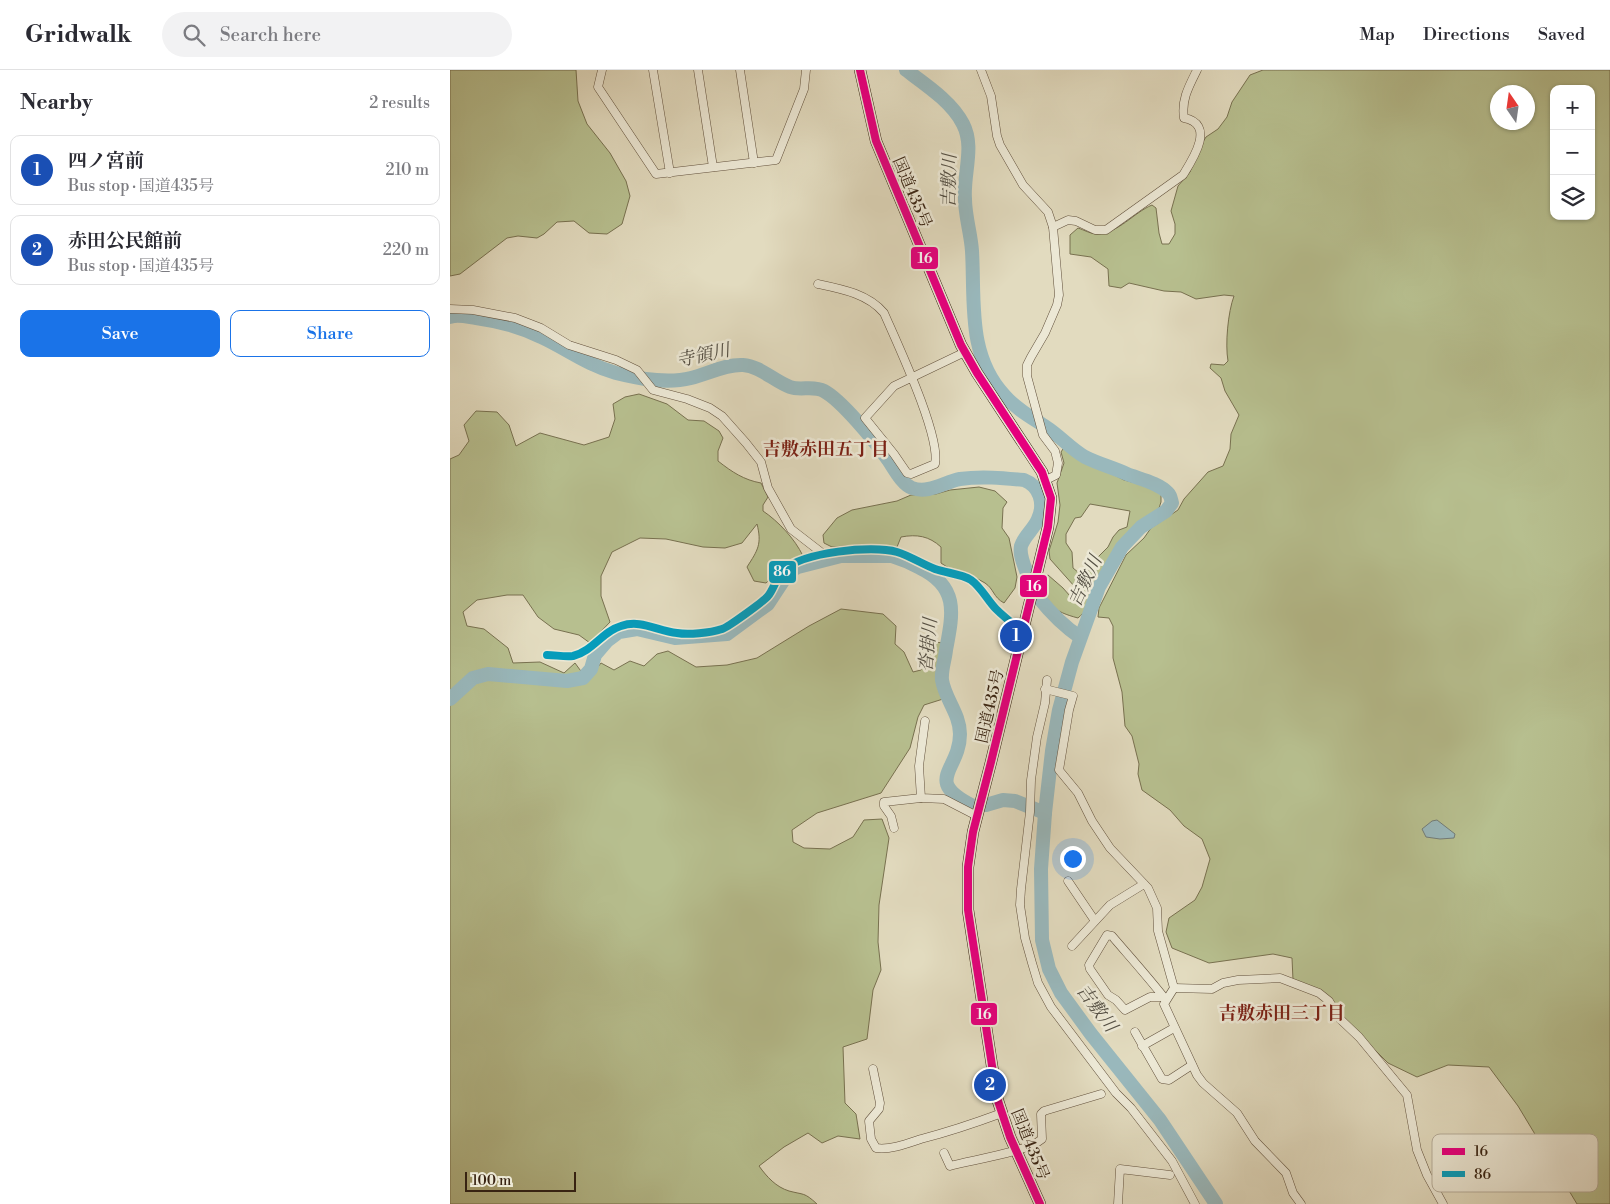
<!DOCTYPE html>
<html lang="en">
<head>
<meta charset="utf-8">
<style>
	:root { --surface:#fff; --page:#f2f2f3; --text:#2b2b33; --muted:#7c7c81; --line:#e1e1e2; --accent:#1a73e8 }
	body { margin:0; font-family:"Libre Bodoni","Noto Serif JP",serif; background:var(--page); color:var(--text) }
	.controls { position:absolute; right:15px; top:15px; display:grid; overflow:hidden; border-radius:10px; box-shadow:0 1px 4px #0004 }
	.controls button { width:45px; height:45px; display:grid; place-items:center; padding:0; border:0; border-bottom:1px solid var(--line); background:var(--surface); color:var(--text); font:25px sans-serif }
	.compass { position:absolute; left:1040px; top:15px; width:45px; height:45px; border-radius:50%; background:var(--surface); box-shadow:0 1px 4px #0004; rotate:347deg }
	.scale { position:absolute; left:15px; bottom:12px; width:111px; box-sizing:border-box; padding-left:5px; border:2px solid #382312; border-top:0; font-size:14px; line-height:18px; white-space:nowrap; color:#382312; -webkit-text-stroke:4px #ece8d5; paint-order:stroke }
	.you { position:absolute; left:622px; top:788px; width:18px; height:18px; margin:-12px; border:4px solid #fff; border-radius:50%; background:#1a73e8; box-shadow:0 0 0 8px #1a73e833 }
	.badge { display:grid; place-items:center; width:32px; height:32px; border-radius:50%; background:var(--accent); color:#fff; font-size:16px; font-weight:700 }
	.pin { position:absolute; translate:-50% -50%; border:2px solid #fff; box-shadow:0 1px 5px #0006 }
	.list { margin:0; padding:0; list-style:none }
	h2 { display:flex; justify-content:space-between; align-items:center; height:65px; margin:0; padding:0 20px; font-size:21px }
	h2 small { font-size:16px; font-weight:400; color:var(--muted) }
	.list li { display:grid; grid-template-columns:32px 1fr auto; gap:15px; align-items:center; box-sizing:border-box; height:70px; margin:0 10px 10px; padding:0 10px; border:1px solid var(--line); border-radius:10px }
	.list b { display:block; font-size:19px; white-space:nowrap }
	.list p { margin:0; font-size:16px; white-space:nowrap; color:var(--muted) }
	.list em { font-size:16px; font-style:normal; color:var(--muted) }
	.actions { display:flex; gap:10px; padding:15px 20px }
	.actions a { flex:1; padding:11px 0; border:1px solid var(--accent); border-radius:10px; text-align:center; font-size:18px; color:var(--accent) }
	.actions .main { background:var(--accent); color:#fff }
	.icon { flex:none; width:28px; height:28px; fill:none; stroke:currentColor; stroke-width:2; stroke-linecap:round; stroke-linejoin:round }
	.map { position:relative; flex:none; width:1160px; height:1134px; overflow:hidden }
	header { display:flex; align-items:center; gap:30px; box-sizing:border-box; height:70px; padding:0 25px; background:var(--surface); border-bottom:1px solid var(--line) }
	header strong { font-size:24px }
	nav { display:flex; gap:28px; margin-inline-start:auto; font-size:18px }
	.search { width:350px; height:45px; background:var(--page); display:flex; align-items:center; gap:12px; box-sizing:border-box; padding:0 18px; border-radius:28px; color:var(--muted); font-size:19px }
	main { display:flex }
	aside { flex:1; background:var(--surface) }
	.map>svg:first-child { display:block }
</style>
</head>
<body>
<header>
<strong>Gridwalk</strong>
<div class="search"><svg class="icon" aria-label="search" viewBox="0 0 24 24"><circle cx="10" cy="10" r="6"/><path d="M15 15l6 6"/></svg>Search here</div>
<nav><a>Map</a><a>Directions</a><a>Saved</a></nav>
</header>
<main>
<aside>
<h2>Nearby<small>2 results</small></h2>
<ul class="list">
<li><span class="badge" style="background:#1a4fb4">1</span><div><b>四ノ宮前</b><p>Bus stop · 国道435号</p></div><em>210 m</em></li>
<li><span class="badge" style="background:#1a4fb4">2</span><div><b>赤田公民館前</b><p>Bus stop · 国道435号</p></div><em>220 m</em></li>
</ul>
<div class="actions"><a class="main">Save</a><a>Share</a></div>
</aside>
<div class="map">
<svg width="1160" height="1134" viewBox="0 0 1160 1134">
	<rect width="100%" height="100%" fill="#e2dbbf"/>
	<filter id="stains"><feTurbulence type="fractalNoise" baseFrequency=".004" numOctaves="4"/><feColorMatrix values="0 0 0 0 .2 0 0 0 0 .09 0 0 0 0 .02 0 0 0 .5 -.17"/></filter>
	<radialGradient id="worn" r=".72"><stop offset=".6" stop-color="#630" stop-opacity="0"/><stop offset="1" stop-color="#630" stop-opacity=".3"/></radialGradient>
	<!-- green -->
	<g fill="#b7bf8f" stroke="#787150" fill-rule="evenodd">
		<path d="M0,0H126L128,31L137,54L160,83L176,111L180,126L172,154L157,164L139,163L124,151L107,152L94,164L87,168L68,166L57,168L10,204L0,206Z"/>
		<path d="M813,0H1160V1134H1127L1068,1036L1039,997L998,995L967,1007L938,993L894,949L882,929L843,910L842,888L823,884L759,893L722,878L716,862L719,848L745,830L752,817L760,789L752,769L734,756L720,740L692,720L688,704L689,694L682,666L675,656L672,622L663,588V556L659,548L648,547L649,538L676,485L694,468L701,458L728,440L734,429L758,402L773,396L780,379L781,364L789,345L775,321L771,308L760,298L761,294L774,295L778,291C775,274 778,242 784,226L774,225L746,229L731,222L714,221L679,213L671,218L659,216L658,199L641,187L620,184V165L628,158C634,160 641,164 647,164C669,163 683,143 702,135L706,138L709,163L712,174H719L725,164V154L721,141L728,116L740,102L749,78L756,67L768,59L777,47L782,32L800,5ZM1104,19H1141V146H1104ZM1048,22H1078V52H1048Z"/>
		<path d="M189,324L217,334L238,350L254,351L269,361L273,368L268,381V391C282,402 294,410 311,413L318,427L313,435V441C328,451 345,469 353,486L339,492L316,513L304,511L297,497C308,480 312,474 307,454L292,473L275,478L253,477L216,469L190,468L162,482L151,506V526L160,552L140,573L129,565L104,559L88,547L73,525H57L27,530L13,542L17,556L34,559L58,578L63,593L90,592L114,603L125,593L133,604L140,607L151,593L164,600L180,591L194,596L207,584L218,581L246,597L277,595L307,588L359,556L391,539L433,544L446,556L445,574L454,582L463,602L471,600L473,583L485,572L493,573L487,611L493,629L474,635L468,647L460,678L431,723L367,743L342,760L343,772L354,778L380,779L403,767L414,750L432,749L439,768L429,835L428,872L431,900L423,920L417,969L393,977L395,1033L406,1044L410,1069L388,1066L372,1073L358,1063L334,1077L309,1096C317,1107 326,1117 339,1121C354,1125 354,1122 367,1134H0V389L9,385L19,371L14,355L26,341L47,342L59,355L66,376L90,363L134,375L159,367L165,349L163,334L175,327Z"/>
		<path d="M615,376L630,387L674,410L697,416L711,424V432L708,441C681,455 663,480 650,508C646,517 645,529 639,537C636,541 631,545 628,548C605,542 592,534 591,509L598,505L613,518L620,526L625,517L600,489L599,481L608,452L610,435L607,413L614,393L611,382ZM640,434L680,441L677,457L669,460L663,467L658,477L648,487L639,501L629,503L623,498L622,482L616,473V464L625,448L631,447Z"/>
		<path d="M529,417L545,421L557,432L553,438L552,458L559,468L567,507L565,518L554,533C543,527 544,519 535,513C521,504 504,503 491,493V477C479,466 467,464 451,467L447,477L408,475L382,477L374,473L373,465L387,448L402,440L447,431L461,425L486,424L500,420Z"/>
	</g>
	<!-- water -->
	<path fill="#99b8bc" stroke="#727c78" d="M987,750L1005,764L1004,768L990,769L976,767L972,759L982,751Z"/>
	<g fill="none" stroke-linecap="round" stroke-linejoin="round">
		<!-- river -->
		<g stroke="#99b8bc" stroke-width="14">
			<path d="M456,0C476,15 502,32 513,54C525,77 513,104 515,129C515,146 521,164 522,181C525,231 517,285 554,325C566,339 581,347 596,357C610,366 621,379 635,387C649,394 664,398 677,404C690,409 709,413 718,423C721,426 721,430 722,433L716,441L691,457L672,477L649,517L622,592L609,640L602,681L595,743L591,799L592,870L599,899L611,923L641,964L710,1050L766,1134"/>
			<path d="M0,247C8,244 18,247 26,248C48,251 71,257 91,267C117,279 137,295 166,303C190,309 217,314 241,308C257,304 276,294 293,295C310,296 324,311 340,317C351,321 363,315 374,321C391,330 424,370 436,387C443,396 451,414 462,418C479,424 494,412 510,409C531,406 553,408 574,410C590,416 595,434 588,449C584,459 574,466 571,476C569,486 575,497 578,506"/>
			<path d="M588,527C600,542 613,556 630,567"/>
			<path d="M0,629L23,608L38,604L117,611L133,608L141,599L145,585L157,571L169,562L187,559L225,568L277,564L318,534L339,502L348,497L391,486H442C452,489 461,493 470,498C509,517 503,543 496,580C495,590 491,600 492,610C495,629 510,644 510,664C510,701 472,710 523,736"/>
			<path d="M536,735L553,730L565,731L595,743"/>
		</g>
		<defs>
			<g id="minor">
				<path d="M152,0L148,17L206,104L326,90L354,19L356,0"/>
				<path d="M203,0L220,103"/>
				<path d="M248,0L263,97"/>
				<path d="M290,0L304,93"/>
				<path d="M531,0L541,26L547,66L550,75L573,115L598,142L603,157L609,225L607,235L595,263L581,287L577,295V306L593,365L605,381L608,393L606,405L596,410"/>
				<path d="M603,157L618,150L626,151L645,160H656L733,105C743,89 766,54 734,48C731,30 739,16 747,0"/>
				<path d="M368,214C392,219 418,224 434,243C447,273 491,366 485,394L461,404L457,403L444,384L415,348L444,316L515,282"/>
				<path d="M0,239L23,240L65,248L91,258L119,275L166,290L187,300L203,320L237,329L260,338L272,346L296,373L311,392L318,418L341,459L372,483"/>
				<path d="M97,585C105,585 115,587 123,586C143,581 153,561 171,556C191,549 207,561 227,563C238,565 260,563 272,559C277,558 314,531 318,526C324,519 326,507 334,500C353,482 422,475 447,482C460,486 472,494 485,499C496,503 512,504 521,510C531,517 538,531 546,539C554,547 563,554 572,561"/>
				<path d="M597,610L595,633L587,667L581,710L580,742L571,819L570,835L575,868L582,893L588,913L601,937L666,1023L681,1038L722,1091L745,1134"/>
				<path d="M595,619L623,626L619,640L609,700L628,723L642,751L660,778L698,818L707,838L708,861L724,918L714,934L747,1005L753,1013L787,1043L805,1071L836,1103L843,1123L851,1134"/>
				<path d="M475,651L469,696L471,728L494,729L527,746"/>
				<path d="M444,758L441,746L434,736V732L471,728"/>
				<path d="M618,811L645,851"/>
				<path d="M622,876L660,835L694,814"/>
				<path d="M724,918L762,919L773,913L788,910L830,908L869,923L879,931L890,949L909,967L957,1025L967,1080L977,1105L993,1134"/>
				<path d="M714,927H700L675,940L666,930L658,925L640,899L639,895L657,865L662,866C680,887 699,908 716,930"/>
				<path d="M685,962L712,1009L719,1010L742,995"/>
				<path d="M692,976L724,958"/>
				<path d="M423,999L430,1033L429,1039L419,1051L421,1069L426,1078C440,1080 456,1074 471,1069C498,1062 525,1053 552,1043"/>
				<path d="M494,1083L500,1096C521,1090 577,1082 592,1069L591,1044L594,1041L651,1024"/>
				<path d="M668,1134L670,1099L720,1105"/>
			</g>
			<path id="highway" d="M410,0L426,71L511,275L527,303L592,402L601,428L598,457L541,692L523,762L518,797V840L547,1028L560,1067L590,1134"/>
		</defs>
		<!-- minor casing -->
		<use href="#minor" stroke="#62513d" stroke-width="9"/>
		<!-- highway casing -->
		<use href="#highway" stroke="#382312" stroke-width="12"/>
		<!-- minor -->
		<use href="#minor" stroke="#ece8d5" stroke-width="8"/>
		<!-- highway -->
		<use href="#highway" stroke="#e1be80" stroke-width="10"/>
		<defs>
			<path id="bus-1" d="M410,0L426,71L511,275L527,303L592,402L601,428L598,457L541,692L523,762L518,797V840L547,1028L560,1067L590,1134"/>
			<path id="bus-2" d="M97,585C105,585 115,587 123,586C143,581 153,561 171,556C191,549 207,561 227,563C238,565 260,563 272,559C277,558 314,531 318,526C324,519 326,507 334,500C353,482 422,475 447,482C460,486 472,494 485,499C496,503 512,504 521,510C531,517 538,531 546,539C554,547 563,554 572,561"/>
		</defs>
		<!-- bus-1 casing -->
		<use href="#bus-1" stroke="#ece8d5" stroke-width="11"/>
		<!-- bus-2 casing -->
		<use href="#bus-2" stroke="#ece8d5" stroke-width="11"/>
		<!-- bus-1 -->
		<use href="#bus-1" stroke="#e5007d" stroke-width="8"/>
		<!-- bus-2 -->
		<use href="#bus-2" stroke="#069cbb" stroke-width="8"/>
	</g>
	<g text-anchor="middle" stroke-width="5" stroke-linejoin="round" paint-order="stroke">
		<!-- street labels -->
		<g font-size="16" fill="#382312" stroke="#ece8d5">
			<text transform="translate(463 122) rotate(67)" y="6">国道435号</text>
			<text transform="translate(539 636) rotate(-77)" y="6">国道435号</text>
			<text transform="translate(581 1074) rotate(68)" y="6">国道435号</text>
		</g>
		<!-- water labels -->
		<g font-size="18" font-style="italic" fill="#555045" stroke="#ece8d5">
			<text transform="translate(499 111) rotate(-89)" y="6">吉敷川</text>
			<text transform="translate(253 285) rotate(-12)" y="6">寺領川</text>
			<text transform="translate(635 511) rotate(-65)" y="6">吉敷川</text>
			<text transform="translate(478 575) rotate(-85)" y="6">沓掛川</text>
			<text transform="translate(647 938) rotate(53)" y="6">吉敷川</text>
		</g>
		<!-- neighbourhood labels -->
		<g font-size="18" font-weight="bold" fill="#7a1f14" stroke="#ece8d5">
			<text x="376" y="385">吉敷赤田五丁目</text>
			<text x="832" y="949">吉敷赤田三丁目</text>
		</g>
	</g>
	<!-- legend -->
	<rect x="982" y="1064" width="166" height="58" rx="8" fill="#ece8d5" stroke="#b6ad9a" stroke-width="1"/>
	<rect x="992" y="1078" width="23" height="7" fill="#e5007d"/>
	<rect x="992" y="1101" width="23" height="6" fill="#069cbb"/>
	<g font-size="14" fill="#382312">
		<text x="1024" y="1086">16</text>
		<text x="1024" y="1109">86</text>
	</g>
	<g stroke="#ece8d5" stroke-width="2">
		<rect x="460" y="176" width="29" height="24" rx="5" fill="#e5007d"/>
		<rect x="318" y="490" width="29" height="24" rx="5" fill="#069cbb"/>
		<rect x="569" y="504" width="29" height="24" rx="5" fill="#e5007d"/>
		<rect x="520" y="932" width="28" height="24" rx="5" fill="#e5007d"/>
	</g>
	<g font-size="14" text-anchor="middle" font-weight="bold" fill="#fff">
		<text x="475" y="193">16</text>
		<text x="332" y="506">86</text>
		<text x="584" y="521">16</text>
		<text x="534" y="949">16</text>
	</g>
	<rect width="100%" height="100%" filter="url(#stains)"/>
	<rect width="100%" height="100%" fill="url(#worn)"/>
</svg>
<div class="controls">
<button>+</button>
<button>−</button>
<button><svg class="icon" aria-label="layers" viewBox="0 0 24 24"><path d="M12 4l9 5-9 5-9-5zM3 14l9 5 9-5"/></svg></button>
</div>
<svg class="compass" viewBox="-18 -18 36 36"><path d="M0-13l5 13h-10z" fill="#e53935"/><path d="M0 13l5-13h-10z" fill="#7c7c81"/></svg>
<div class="scale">100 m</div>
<div class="you"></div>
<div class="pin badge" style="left:566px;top:566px;background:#1a4fb4">1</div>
<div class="pin badge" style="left:540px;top:1015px;background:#1a4fb4">2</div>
</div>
</main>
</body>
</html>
